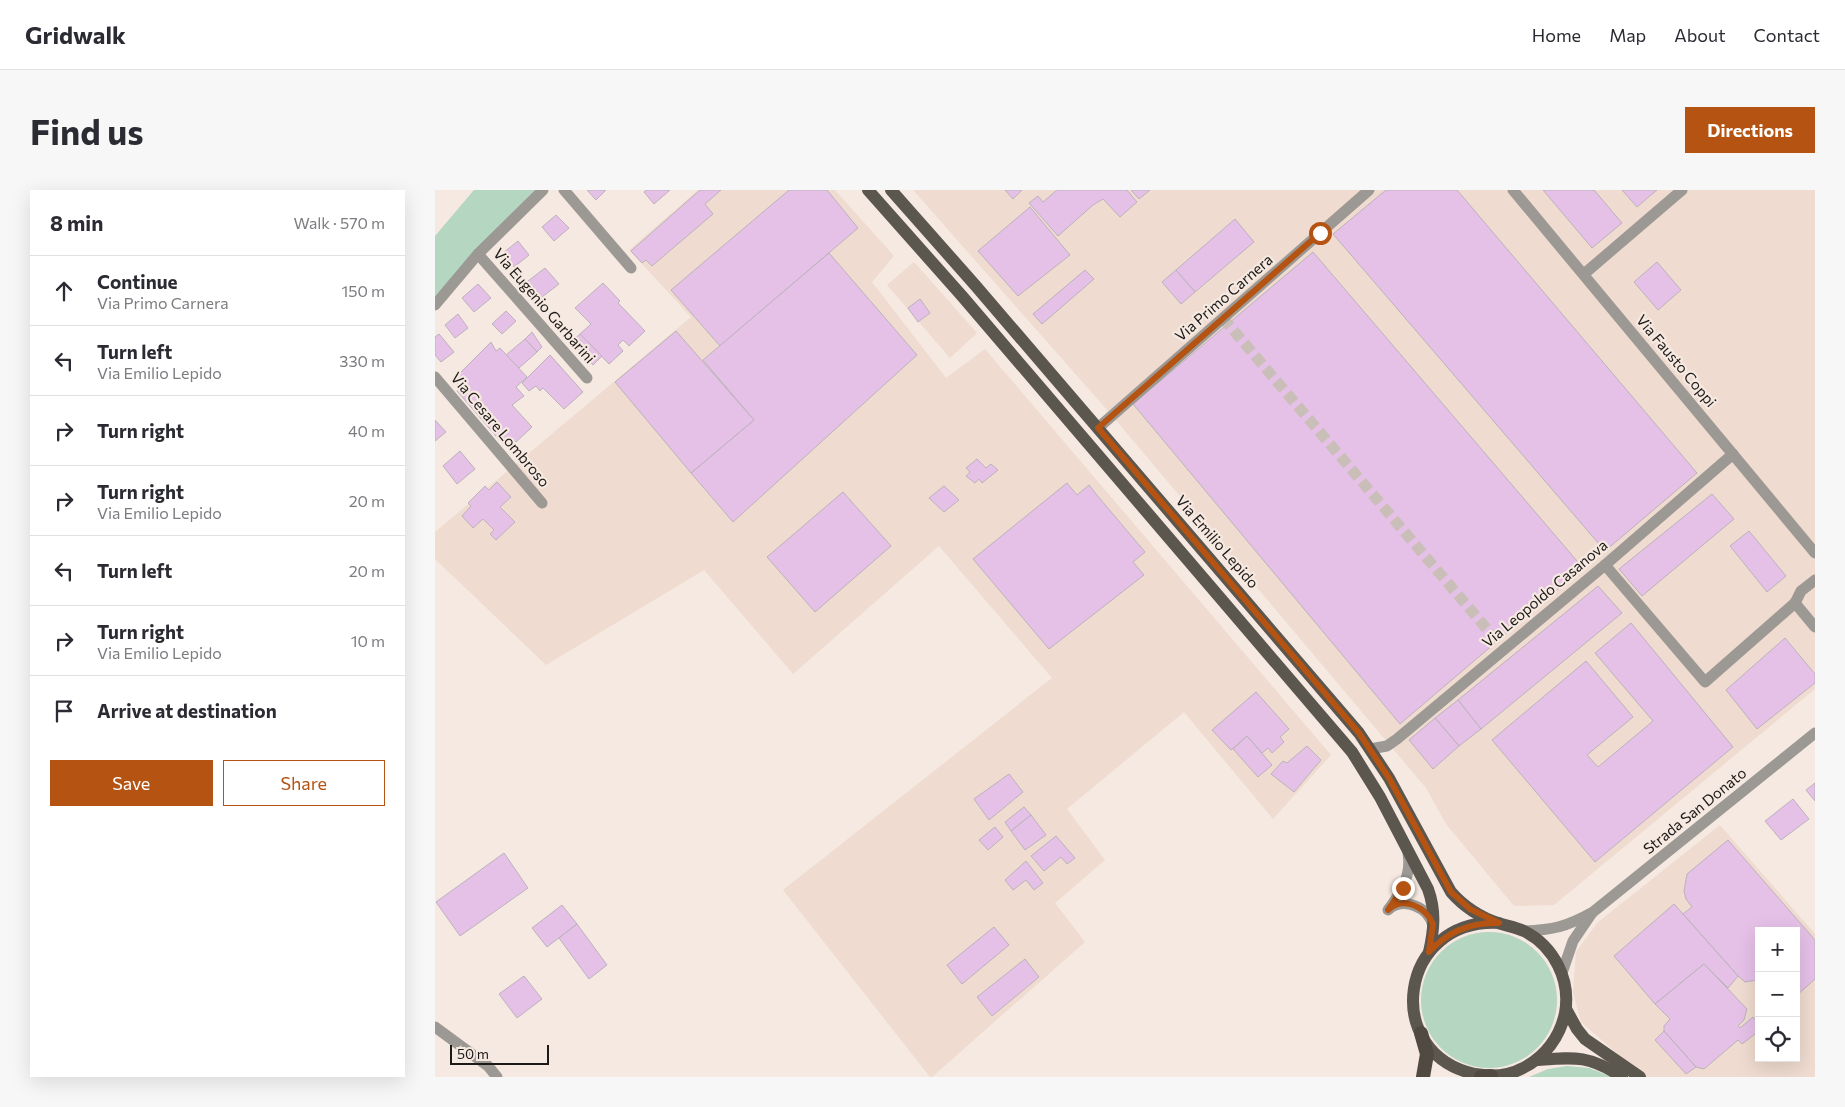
<!DOCTYPE html>
<html lang="en">
<head>
<meta charset="utf-8">
<style>
	:root { --surface:#fff; --page:#f7f7f7; --text:#2b2b33; --muted:#7c7c81; --line:#e1e1e2; --accent:#b45312 }
	body { margin:0; font-family:Commissioner,sans-serif; background:var(--page); color:var(--text) }
	.controls { position:absolute; right:15px; bottom:15px; display:grid; overflow:hidden; border-radius:0px; box-shadow:0 5px 20px #0002 }
	.controls button { width:45px; height:45px; display:grid; place-items:center; padding:0; border:0; border-bottom:1px solid var(--line); background:var(--surface); color:var(--text); font:25px sans-serif }
	.scale { position:absolute; left:15px; bottom:12px; width:99px; box-sizing:border-box; padding-left:5px; border:2px solid #1d1916; border-top:0; font-size:14px; line-height:18px; white-space:nowrap; color:#1d1916; -webkit-text-stroke:4px #f5e9e1; paint-order:stroke }
	.stop { position:absolute; width:15px; height:15px; margin:-11px; border:4px solid #b45312; border-radius:50%; background:#fff }
	.stop.end { background:#b45312; border-color:#fff; box-shadow:0 1px 5px #0008 }
	.list { margin:0; padding:0; list-style:none }
	h2 { display:flex; justify-content:space-between; align-items:center; height:65px; margin:0; padding:0 20px; font-size:21px }
	h2 small { font-size:16px; font-weight:400; color:var(--muted) }
	.list li { display:grid; grid-template-columns:32px 1fr auto; gap:15px; align-items:center; box-sizing:border-box; height:70px; padding:0 20px; border-top:1px solid var(--line) }
	.list b { display:block; font-size:19px; white-space:nowrap }
	.list p { margin:0; font-size:16px; white-space:nowrap; color:var(--muted) }
	.list em { font-size:16px; font-style:normal; color:var(--muted) }
	.actions { display:flex; gap:10px; padding:15px 20px }
	.actions a { flex:1; padding:11px 0; border:1px solid var(--accent); border-radius:0px; text-align:center; font-size:18px; color:var(--accent) }
	.actions .main { background:var(--accent); color:#fff }
	.icon { flex:none; width:28px; height:28px; fill:none; stroke:currentColor; stroke-width:2; stroke-linecap:round; stroke-linejoin:round }
	.map { position:relative; flex:none; width:1380px; height:887px; overflow:hidden; border-radius:0px }
	header { display:flex; align-items:center; gap:30px; box-sizing:border-box; height:70px; padding:0 25px; background:var(--surface); border-bottom:1px solid var(--line) }
	header strong { font-size:24px }
	nav { display:flex; gap:28px; margin-inline-start:auto; font-size:18px }
	.intro { display:flex; align-items:center; justify-content:space-between; box-sizing:border-box; height:120px; padding:0 30px }
	h1 { margin:0; font-size:35px }
	.button { padding:12px 22px; border-radius:0px; background:var(--accent); color:#fff; font-size:18px; font-weight:700 }
	main { display:flex; gap:30px; padding:0 30px }
	aside { flex:1; background:var(--surface); border-radius:0px; box-shadow:0 5px 20px #0002 }
	.map>svg:first-child { display:block }
</style>
</head>
<body>
<header>
<strong>Gridwalk</strong>
<nav><a>Home</a><a>Map</a><a>About</a><a>Contact</a></nav>
</header>
<div class="intro"><h1>Find us</h1><a class="button">Directions</a></div>
<main>
<aside>
<h2>8 min<small>Walk · 570 m</small></h2>
<ul class="list">
<li><svg class="icon" aria-label="ahead" viewBox="0 0 24 24"><path d="M12 20V5M6 11l6-6 6 6"/></svg><div><b>Continue</b><p>Via Primo Carnera</p></div><em>150 m</em></li>
<li><svg class="icon" aria-label="left" viewBox="0 0 24 24"><path d="M17 20v-9H6M10 6l-5 5 5 5"/></svg><div><b>Turn left</b><p>Via Emilio Lepido</p></div><em>330 m</em></li>
<li><svg class="icon" aria-label="right" viewBox="0 0 24 24"><path d="M7 20v-9h11M14 6l5 5-5 5"/></svg><div><b>Turn right</b></div><em>40 m</em></li>
<li><svg class="icon" aria-label="right" viewBox="0 0 24 24"><path d="M7 20v-9h11M14 6l5 5-5 5"/></svg><div><b>Turn right</b><p>Via Emilio Lepido</p></div><em>20 m</em></li>
<li><svg class="icon" aria-label="left" viewBox="0 0 24 24"><path d="M17 20v-9H6M10 6l-5 5 5 5"/></svg><div><b>Turn left</b></div><em>20 m</em></li>
<li><svg class="icon" aria-label="right" viewBox="0 0 24 24"><path d="M7 20v-9h11M14 6l5 5-5 5"/></svg><div><b>Turn right</b><p>Via Emilio Lepido</p></div><em>10 m</em></li>
<li><svg class="icon" aria-label="arrive" viewBox="0 0 24 24"><path d="M6 21V4h12l-3 4 3 4H6"/></svg><div><b>Arrive at destination</b></div></li>
</ul>
<div class="actions"><a class="main">Save</a><a>Share</a></div>
</aside>
<div class="map">
<svg width="1380" height="887" viewBox="0 0 1380 887">
	<rect width="100%" height="100%" fill="#f5e9e1"/>
	<!-- built -->
	<g fill="#efdbcf" fill-rule="evenodd">
		<path d="M263,0H400L459,66L437,92L511,188L550,159L896,565L838,629L749,522L632,619L670,670L620,713L650,752L497,887H495L348,700L617,488L504,356L358,484L269,380L111,475L0,369V342L256,127L194,60Z"/>
		<path d="M478,0H1380V499L1119,715L1079,716L1011,634L991,598L674,222Z"/>
		<path d="M479,72L542,143L515,168L452,95Z"/>
		<path d="M1285,635L1380,744V887H1209L1146,832L1138,802L1141,762L1162,733ZM1324,741H1361V868H1324Z"/>
	</g>
	<!-- green -->
	<g fill="#b5d6c1">
		<path d="M39,0H101L0,107V46Z"/>
		<circle cx="1054" cy="810" r="68"/>
		<path d="M1132,876L1154,878L1177,887H1094L1113,879Z"/>
	</g>
	<!-- building -->
	<g fill="#e5c0e7" stroke="#bbb2bc">
		<path d="M152,0H171L161,10Z"/>
		<path d="M211,0H235L219,14L209,2Z"/>
		<path d="M265,0H286L270,14L278,24L217,76L211,70L207,73L196,61Z"/>
		<path d="M354,0H392L423,38L285,156L236,100Z"/>
		<path d="M570,0H587L578,9Z"/>
		<path d="M622,0H692L702,12L685,27L668,9L658,15L623,46L594,13L603,6L608,12Z"/>
		<path d="M696,0H715L704,9Z"/>
		<path d="M1022,0L1262,283L1170,361L898,44L951,0Z"/>
		<path d="M1108,0H1159L1187,33L1157,58Z"/>
		<path d="M1187,0H1222L1202,17Z"/>
		<path d="M595,17L635,65L583,106L543,61Z"/>
		<path d="M121,25L134,38L119,51L107,37Z"/>
		<path d="M800,29L819,52L760,102L741,80Z"/>
		<path d="M83,51L94,65L79,77L68,63Z"/>
		<path d="M878,62L1148,378L965,534L698,214Z"/>
		<path d="M394,63L482,165L298,332L256,283L319,230L268,170Z"/>
		<path d="M1222,72L1246,100L1223,120L1199,92Z"/>
		<path d="M110,78L124,94L107,107L93,91Z"/>
		<path d="M650,80L659,89L607,134L598,124Z"/>
		<path d="M741,80L760,102L746,114L727,92Z"/>
		<path d="M168,93L185,111L183,113L210,141L194,156L188,150L183,155L188,161L174,174L145,144L156,134L140,118Z"/>
		<path d="M43,94L56,108L39,122L27,108Z"/>
		<path d="M485,109L495,123L483,132L473,118Z"/>
		<path d="M71,121L81,131L67,144L57,134Z"/>
		<path d="M23,124L33,138L20,148L10,135Z"/>
		<path d="M241,141L319,230L256,283L180,192Z"/>
		<path d="M97,142L107,157L102,162L90,149Z"/>
		<path d="M4,144L19,162L6,172L0,165V147Z"/>
		<path d="M145,144L167,166L158,175L136,152Z"/>
		<path d="M90,149L102,162L84,178L71,165Z"/>
		<path d="M56,152L61,161L65,158L92,187L81,197L89,206L77,215L97,237L81,252L76,247L67,253L22,201L29,196L25,192L21,194L18,190Z"/>
		<path d="M115,165L148,202L129,219L108,198L105,201L101,196L94,201L87,193Z"/>
		<path d="M0,230L11,242L0,251Z"/>
		<path d="M25,261L40,279L22,294L8,276Z"/>
		<path d="M542,269L551,278L556,274L563,280L547,293L544,289L540,293L531,286L535,282L531,278Z"/>
		<path d="M62,292L76,307L65,317L80,332L61,350L55,344L59,340L48,329L38,338L27,326L36,316L33,313L50,296L54,300Z"/>
		<path d="M632,293L642,305L654,295L661,304L710,362L698,372L709,385L614,459L538,369Z"/>
		<path d="M509,296L524,310L509,322L494,308Z"/>
		<path d="M408,302L456,356L380,422L332,367Z"/>
		<path d="M1277,304L1299,329L1207,406L1184,379Z"/>
		<path d="M1314,341L1351,386L1332,402L1295,356Z"/>
		<path d="M1163,396L1187,423L1046,539L1023,510Z"/>
		<path d="M1196,433L1298,557L1160,672L1057,550L1151,471L1198,527L1152,565L1163,577L1218,531L1160,463Z"/>
		<path d="M1350,448L1380,484V493L1322,539L1291,500Z"/>
		<path d="M821,502L854,539L845,547L849,552L837,563L833,558L827,563L812,546L796,560L777,540Z"/>
		<path d="M1023,510L1046,539L1024,556L1000,528Z"/>
		<path d="M1000,528L1024,556L998,579L974,550Z"/>
		<path d="M812,546L837,575L823,587L798,559Z"/>
		<path d="M872,556L886,570L859,602L836,584L848,571L852,573Z"/>
		<path d="M574,584L588,602L554,630L539,609Z"/>
		<path d="M1380,593V611L1371,600Z"/>
		<path d="M1358,609L1374,629L1346,650L1330,631Z"/>
		<path d="M589,617L596,625L576,641L570,632Z"/>
		<path d="M596,625L611,645L590,660L576,641Z"/>
		<path d="M560,637L568,647L553,660L544,650Z"/>
		<path d="M621,646L640,668L632,674L626,667L609,681L596,666Z"/>
		<path d="M1293,650L1380,750V789L1361,806V741H1324V792L1322,790L1310,792L1303,786L1248,724L1257,717L1251,709L1249,701L1252,684Z"/>
		<path d="M69,663L93,698L25,746L1,712Z"/>
		<path d="M591,671L608,693L599,700L591,690L578,700L570,690Z"/>
		<path d="M1239,714L1303,786L1293,798L1269,774L1220,814L1179,766Z"/>
		<path d="M127,715L142,734L112,757L97,738Z"/>
		<path d="M142,734L172,775L154,789L124,748Z"/>
		<path d="M559,737L574,755L527,794L512,775Z"/>
		<path d="M590,769L604,787L557,826L542,807Z"/>
		<path d="M1269,774L1312,819L1309,830L1303,836L1305,838L1318,827L1324,834V841L1307,854L1303,850L1269,879L1261,877L1229,841V836L1235,829L1220,814Z"/>
		<path d="M89,786L107,809L82,828L64,804Z"/>
		<path d="M1229,841L1261,877L1251,884L1220,850Z"/>
	</g>
	<g fill="none" stroke-linecap="round" stroke-linejoin="round">
		<!-- minor-tunnel -->
		<path stroke="#cabfb8" stroke-width="11" stroke-dasharray="11 5.5" stroke-linecap="butt" d="M788,128L1068,458"/>
		<!-- minor -->
		<g stroke="#9c9994" stroke-width="11">
			<path d="M129,0L196,78"/>
			<path d="M1078,0L1380,363"/>
			<path d="M43,64L152,188"/>
			<path d="M1149,84L1247,0"/>
			<path d="M0,115L43,64L108,0"/>
			<path d="M0,187L107,313"/>
			<path d="M663,238L934,0"/>
			<path d="M1170,375L1270,492L1360,413L1380,437"/>
			<path d="M1360,413L1366,401L1380,390"/>
			<path d="M935,559L952,556L962,549L1170,375L1298,264"/>
			<path d="M954,719C969,707 994,717 998,736"/>
			<path d="M953,720C966,703 977,685 973,663"/>
			<path d="M1088,741C1118,740 1131,737 1158,722L1380,543"/>
			<path d="M1127,783L1138,751L1157,723"/>
			<path d="M0,837L53,876L62,887"/>
		</g>
		<!-- primary -->
		<g stroke="#5b564e" stroke-width="12">
			<path d="M433,0L527,106L917,562L945,607L993,699C1001,721 999,740 994,762"/>
			<path d="M456,0L540,95L924,543L954,588L1016,702C1028,716 1046,728 1063,733C1072,736 1080,737 1089,741C1119,756 1136,790 1130,823C1125,847 1110,867 1088,878C1073,886 1056,887 1040,884C946,864 963,728 1064,733"/>
			<path d="M1131,819L1142,839L1150,849L1205,887"/>
			<path d="M1102,870C1140,867 1154,865 1187,887"/>
		</g>
		<!-- trunk -->
		<g stroke="#504a42" stroke-width="14">
			<path d="M986,843L992,864L988,887"/>
			<path d="M1046,887L1056,886"/>
		</g>
	</g>
	<g fill="none" stroke-linecap="round" stroke-linejoin="round">
		<!-- route -->
		<path stroke="#b45312" stroke-width="6" d="M885,43L663,238L924,543L954,588L1016,702L1035,719L1064,733C1036,732 1013,741 994,762L998,734C990,716 968,706 953,720L968,698"/>
	</g>
	<g text-anchor="middle" stroke-width="4.5" stroke-linejoin="round" paint-order="stroke">
		<!-- street labels -->
		<g font-size="15" fill="#1d1916" stroke="#f5e9e1">
			<text transform="translate(789 108) rotate(-41)" y="5">Via Primo Carnera</text>
			<text transform="translate(109 116) rotate(49)" y="5">Via Eugenio Garbarini</text>
			<text transform="translate(1241 171) rotate(50)" y="5">Via Fausto Coppi</text>
			<text transform="translate(65 240) rotate(50)" y="5">Via Cesare Lombroso</text>
			<text transform="translate(782 352) rotate(49)" y="5">Via Emilio Lepido</text>
			<text transform="translate(1110 404) rotate(-40)" y="5">Via Leopoldo Casanova</text>
			<text transform="translate(1260 621) rotate(-39)" y="5">Strada San Donato</text>
		</g>
	</g>
</svg>
<div class="controls">
<button>+</button>
<button>−</button>
<button><svg class="icon" aria-label="locate" viewBox="0 0 24 24"><circle cx="12" cy="12" r="6"/><path d="M12 2v4M12 18v4M2 12h4M18 12h4"/></svg></button>
</div>
<div class="scale">50 m</div>
<div class="stop" style="left:885px;top:43px"></div>
<div class="stop end" style="left:968px;top:698px"></div>
</div>
</main>
</body>
</html>
